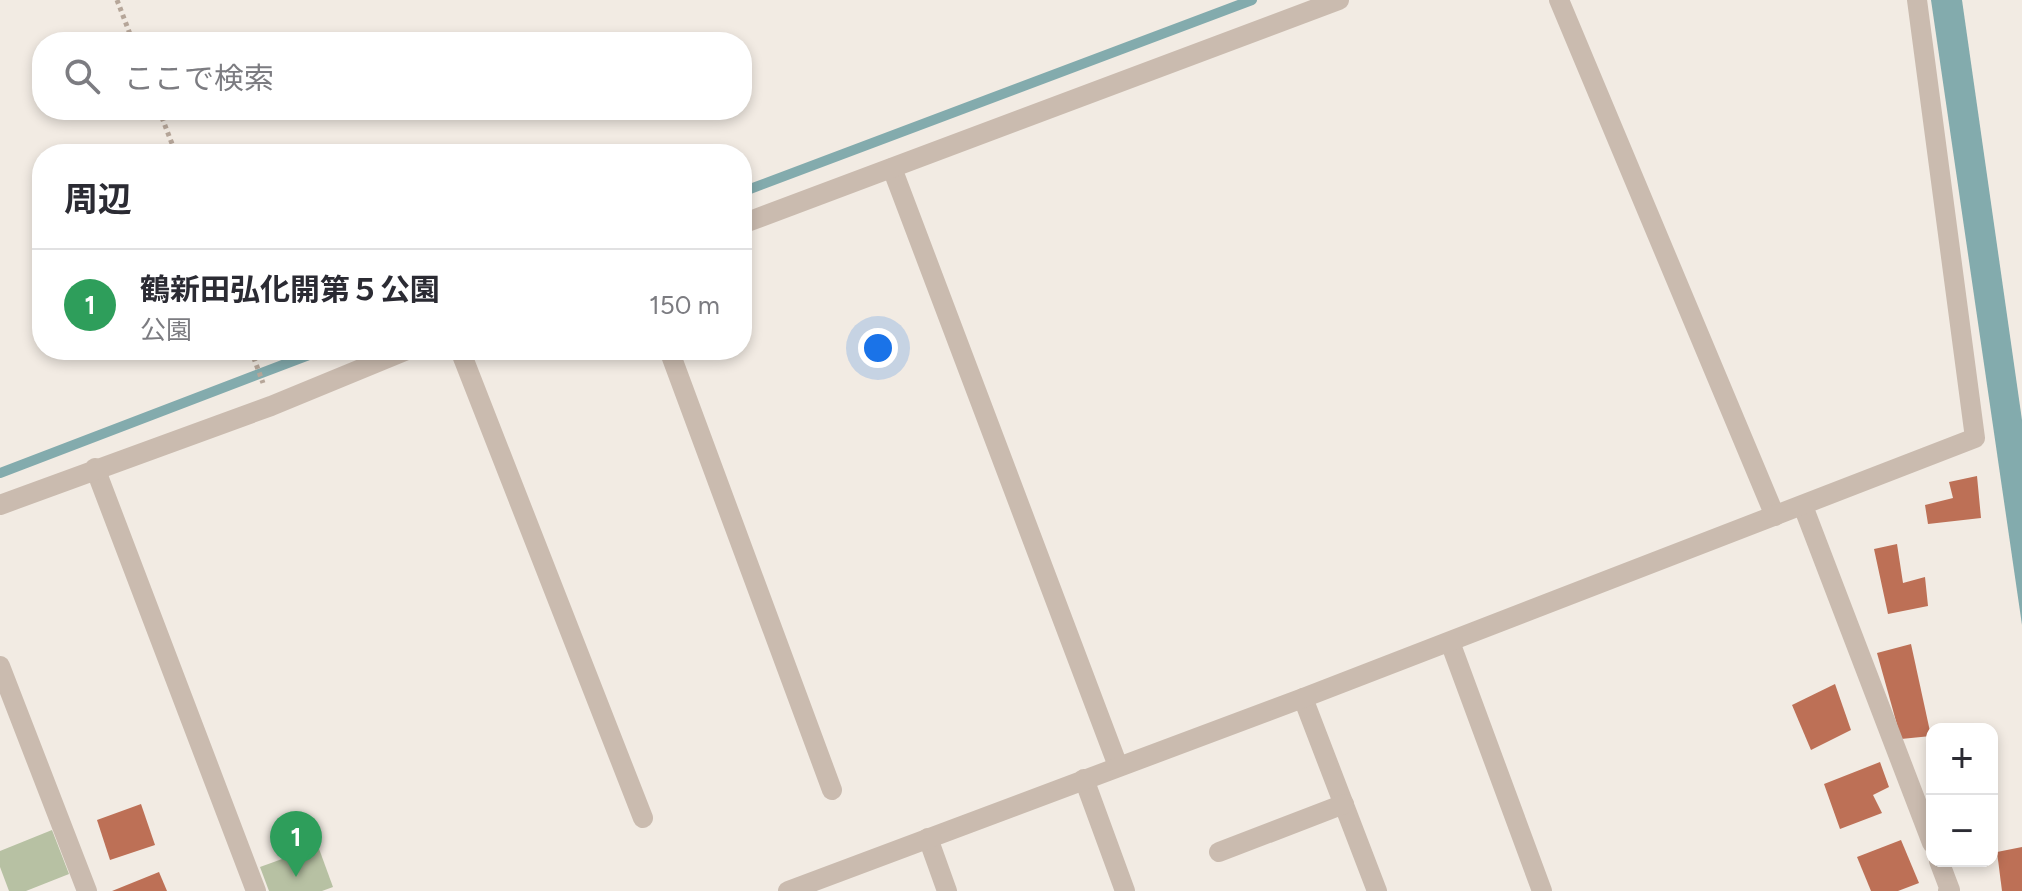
<!DOCTYPE html>
<html lang="ja">
<head>
<meta charset="utf-8">
<style>
	:root { --surface:#fff; --page:#f7f7f7; --text:#2b2b33; --muted:#7c7c81; --line:#e1e1e2; --accent:#255558 }
	body { margin:0; font-family:Figtree,"Noto Sans JP",sans-serif; background:var(--page); color:var(--text) }
	.controls { position:absolute; right:24px; bottom:24px; display:grid; overflow:hidden; border-radius:16px; box-shadow:0 4px 12px #0003 }
	.controls button { width:72px; height:72px; display:grid; place-items:center; padding:0; border:0; border-bottom:2px solid var(--line); background:var(--surface); color:var(--text); font:40px sans-serif }
	.you { position:absolute; left:878px; top:348px; width:28px; height:28px; margin:-20px; border:6px solid #fff; border-radius:50%; background:#1a73e8; box-shadow:0 0 0 12px #1a73e833 }
	.badge { display:grid; place-items:center; width:52px; height:52px; border-radius:50%; background:var(--accent); color:#fff; font-size:26px; font-weight:700 }
	.pin { position:absolute; translate:-50% -66px; filter:drop-shadow(0 2px 4px #0008) }
	.pin::after { content:''; position:absolute; top:42px; width:28px; height:24px; background:inherit; clip-path:polygon(0 0,100% 0,50% 100%) }
	.list { margin:0; padding:0; list-style:none }
	h2 { display:flex; justify-content:space-between; align-items:center; height:104px; margin:0; padding:0 32px; font-size:34px }
	h2 small { font-size:26px; font-weight:400; color:var(--muted) }
	.list li { display:grid; grid-template-columns:52px 1fr auto; gap:24px; align-items:center; box-sizing:border-box; height:112px; padding:0 32px; border-top:2px solid var(--line) }
	.list b { display:block; font-size:30px; white-space:nowrap }
	.list p { margin:0; font-size:26px; white-space:nowrap; color:var(--muted) }
	.list em { font-size:26px; font-style:normal; color:var(--muted) }
	.icon { flex:none; width:44px; height:44px; fill:none; stroke:currentColor; stroke-width:2; stroke-linecap:round; stroke-linejoin:round }
	.map { position:relative; flex:none; width:2022px; height:891px; overflow:hidden }
	.search { position:absolute; background:var(--surface); box-shadow:0 4px 12px #0003; left:32px; top:32px; width:720px; height:88px; display:flex; align-items:center; gap:20px; box-sizing:border-box; padding:0 28px; border-radius:32px; color:var(--muted); font-size:30px }
	.panel { position:absolute; background:var(--surface); box-shadow:0 4px 12px #0003; left:32px; top:144px; width:720px; height:216px; border-radius:32px }
	.map>svg:first-child { display:block }
</style>
</head>
<body>
<div class="map">
<svg width="2022" height="891" viewBox="0 0 2022 891">
	<rect width="100%" height="100%" fill="#f2ebe3"/>
	<!-- green -->
	<g fill="#b7c1a3">
		<path d="M52,830L69,874L26,891H9L0,867V851Z"/>
		<path d="M318,846L333,887L322,891H269L260,867Z"/>
	</g>
	<!-- water -->
	<path fill="#83abad" d="M1931,0H1962L2022,420V625Z"/>
	<g fill="none" stroke-linecap="round" stroke-linejoin="round">
		<!-- stream -->
		<g stroke="#83abad" stroke-width="10">
			<path d="M742,192L1252,0"/>
			<path d="M0,473L322,350"/>
		</g>
	</g>
	<!-- building -->
	<g fill="#bd7056">
		<path d="M1977,476L1981,518L1928,524L1925,505L1953,498L1949,482Z"/>
		<path d="M1897,544L1903,583L1925,577L1928,606L1888,614L1874,549Z"/>
		<path d="M1911,644L1931,736L1901,739L1877,653Z"/>
		<path d="M1835,684L1851,730L1811,750L1792,705Z"/>
		<path d="M1880,762L1889,787L1873,795L1882,813L1840,829L1824,784Z"/>
		<path d="M141,804L155,845L110,860L97,820Z"/>
		<path d="M1901,840L1919,883L1898,891H1871L1857,857Z"/>
		<path d="M2022,847V891H2002L1997,852Z"/>
		<path d="M159,872L167,891H112Z"/>
	</g>
	<g fill="none" stroke-linecap="round" stroke-linejoin="round">
		<!-- path -->
		<g stroke="#b6a699" stroke-width="5" stroke-dasharray="4 4" stroke-linecap="butt">
			<path d="M117,0L133,42"/>
			<path d="M159,110L176,154"/>
			<path d="M251,350L263,383"/>
		</g>
		<!-- minor -->
		<g stroke="#cabbaf" stroke-width="20">
			<path d="M1559,0L1775,516"/>
			<path d="M892,168L1118,766"/>
			<path d="M742,224L1339,0"/>
			<path d="M460,350L643,818"/>
			<path d="M669,350L832,790"/>
			<path d="M95,468L256,891"/>
			<path d="M0,505L271,406L407,350"/>
			<path d="M1803,506L1932,843"/>
			<path d="M1450,642L1542,891"/>
			<path d="M0,666L87,891"/>
			<path d="M1303,698L1377,891"/>
			<path d="M1084,779L1125,891"/>
			<path d="M928,838L947,891"/>
			<path d="M1219,852L1344,804"/>
			<path d="M1939,861L1950,890L1948,891"/>
			<path d="M788,891L1303,698L1975,438L1917,0"/>
		</g>
	</g>
</svg>
<div class="controls">
<button>+</button>
<button>−</button>
</div>
<div class="you"></div>
<div class="pin badge" style="left:296px;top:877px;background:#2e9e5b">1</div>
<div class="search"><svg class="icon" aria-label="search" viewBox="0 0 24 24"><circle cx="10" cy="10" r="6"/><path d="M15 15l6 6"/></svg>ここで検索</div>
<section class="panel">
<h2>周辺<small></small></h2>
<ul class="list">
<li><span class="badge" style="background:#2e9e5b">1</span><div><b>鶴新田弘化開第５公園</b><p>公園</p></div><em>150 m</em></li>
</ul>
</section>
</div>
</body>
</html>
